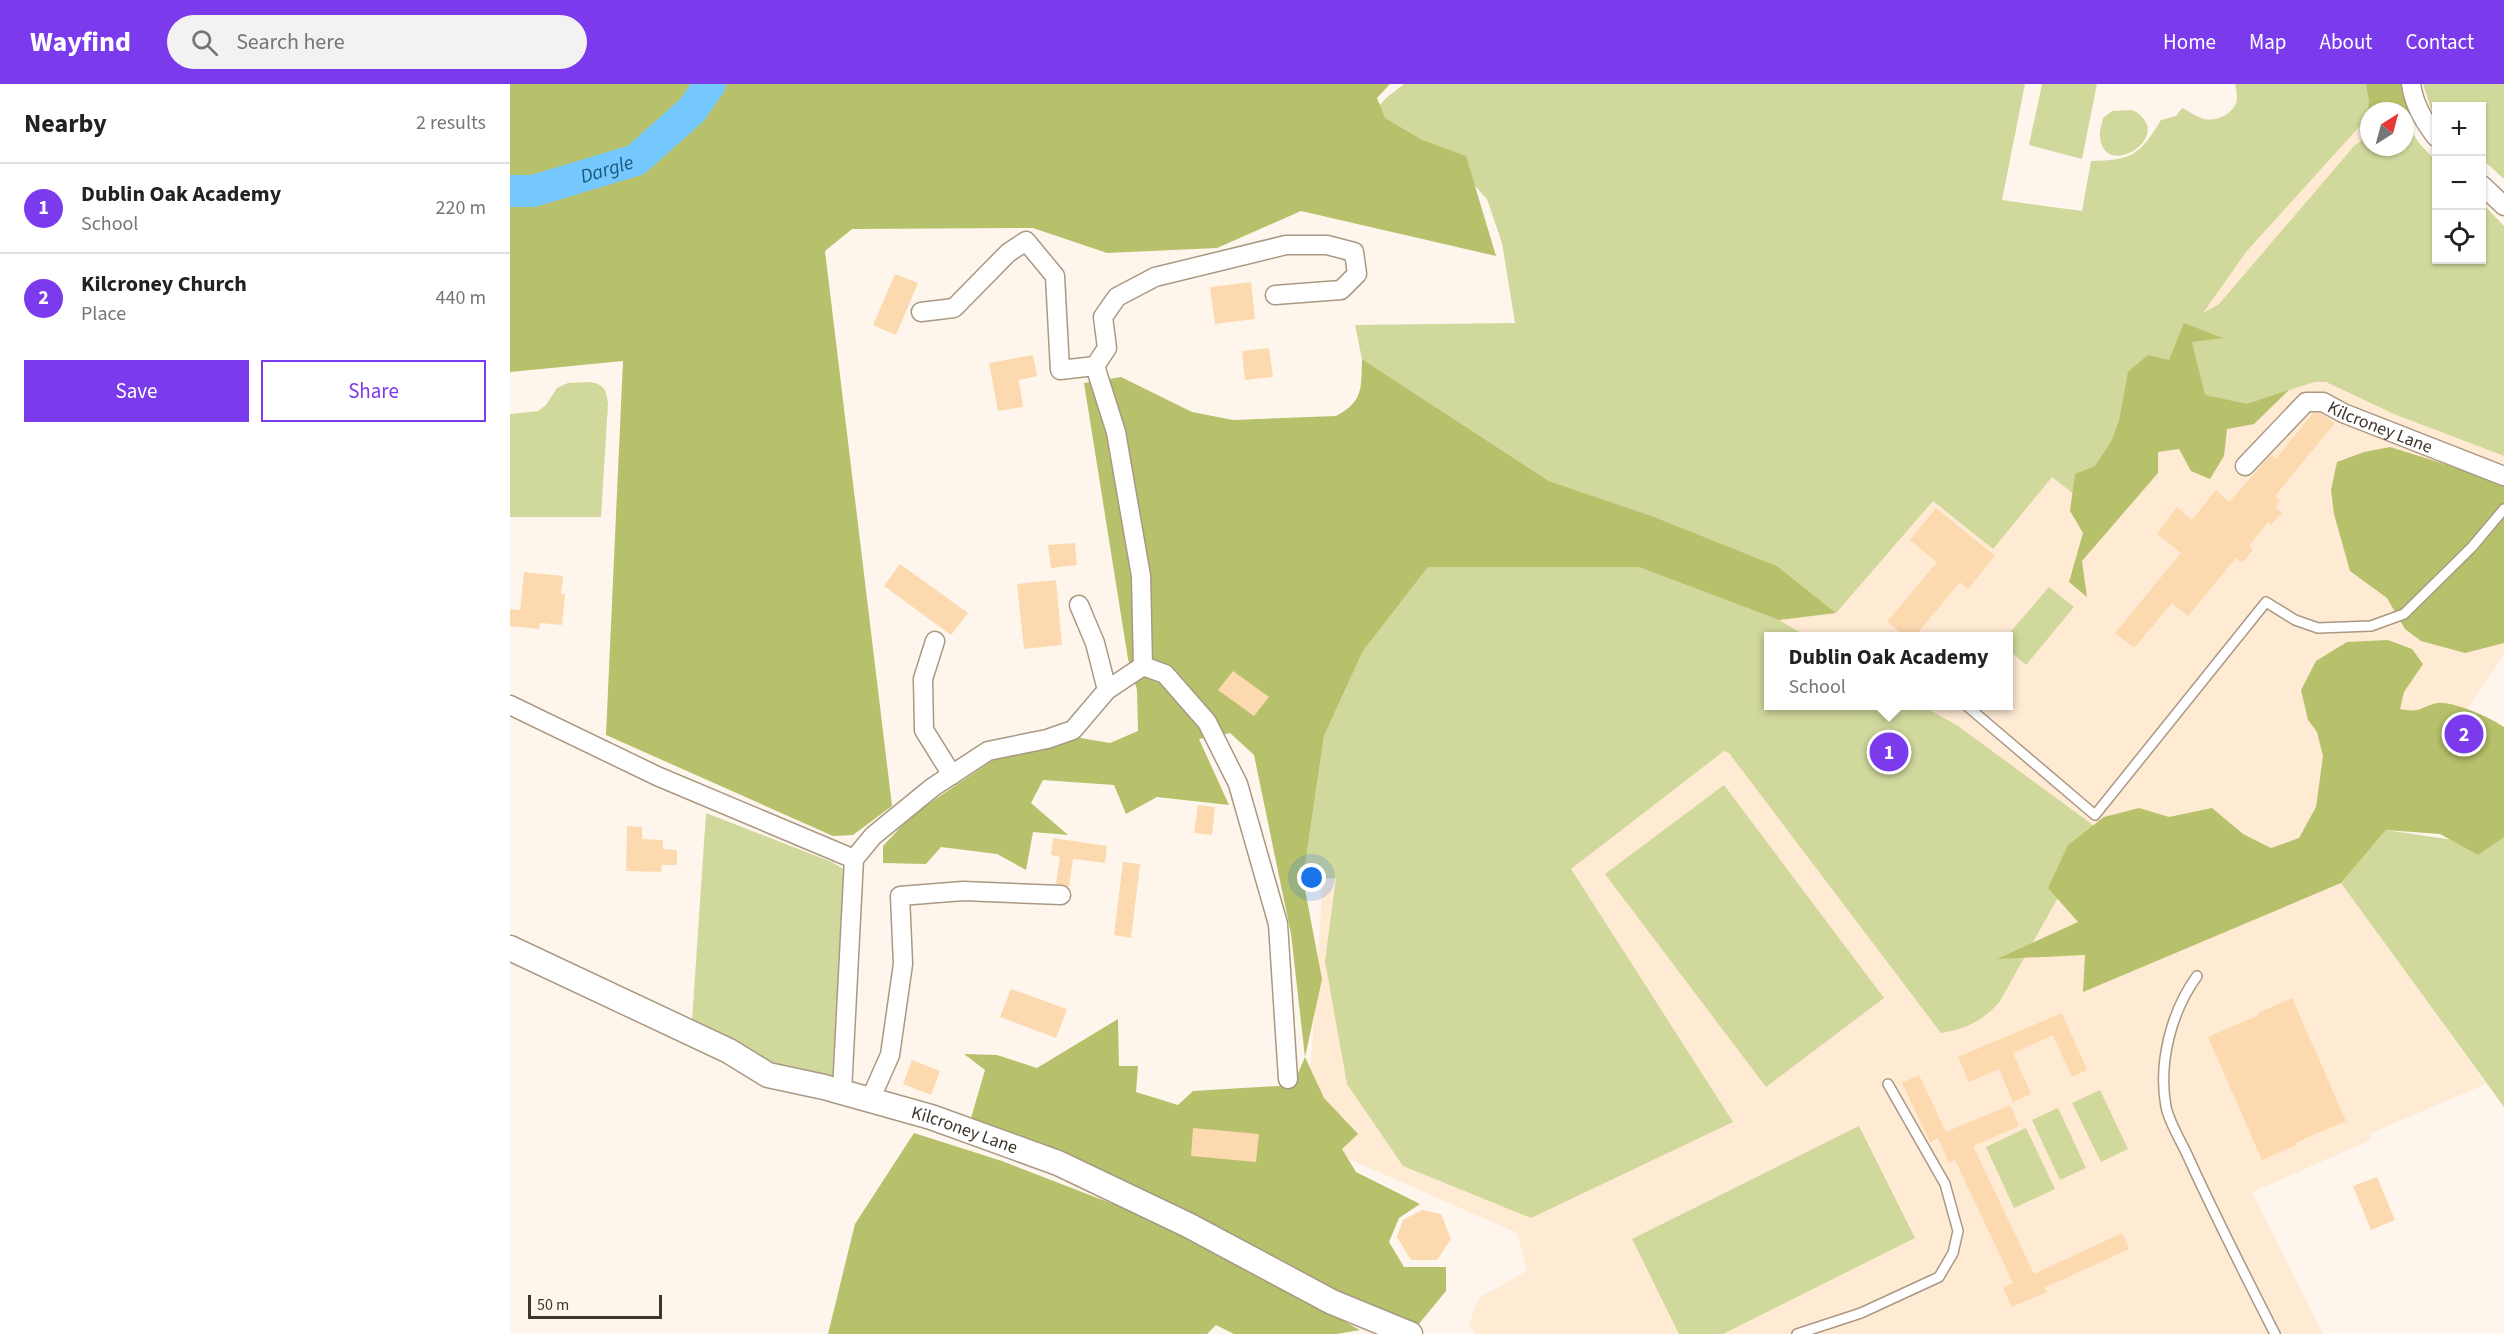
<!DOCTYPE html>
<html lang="en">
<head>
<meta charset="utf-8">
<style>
	:root { --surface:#fff; --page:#f2f2f2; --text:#222; --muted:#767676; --line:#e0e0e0; --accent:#7c3aed }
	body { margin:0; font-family:"Source Sans 3",sans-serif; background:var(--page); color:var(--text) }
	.controls { position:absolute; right:18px; top:18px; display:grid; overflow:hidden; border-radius:0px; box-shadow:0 2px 4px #0004 }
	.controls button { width:54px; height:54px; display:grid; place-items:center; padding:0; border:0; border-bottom:2px solid var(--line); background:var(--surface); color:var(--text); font:30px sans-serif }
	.compass { position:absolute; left:1850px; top:18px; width:54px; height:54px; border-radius:50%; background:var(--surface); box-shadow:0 2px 4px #0004; rotate:36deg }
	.scale { position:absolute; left:18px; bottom:15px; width:134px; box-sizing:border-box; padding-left:6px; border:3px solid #3e362d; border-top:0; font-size:16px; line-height:21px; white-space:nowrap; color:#3e362d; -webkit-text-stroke:4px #fef6ed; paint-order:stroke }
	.you { position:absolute; left:802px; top:794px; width:21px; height:21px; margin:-15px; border:4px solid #fff; border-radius:50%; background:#1a73e8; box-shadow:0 0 0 9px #1a73e833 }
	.badge { display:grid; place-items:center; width:39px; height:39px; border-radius:50%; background:var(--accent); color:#fff; font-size:20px; font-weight:700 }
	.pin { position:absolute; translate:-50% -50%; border:3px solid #fff; box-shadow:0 2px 6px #0006 }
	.popup { position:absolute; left:1254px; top:548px; width:249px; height:78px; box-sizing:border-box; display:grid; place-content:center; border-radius:0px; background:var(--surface); filter:drop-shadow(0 2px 4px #0005); font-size:20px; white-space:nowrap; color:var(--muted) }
	.popup b { font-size:22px; color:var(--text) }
	.popup::after { content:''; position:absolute; left:50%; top:100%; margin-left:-12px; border:12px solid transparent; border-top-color:var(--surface) }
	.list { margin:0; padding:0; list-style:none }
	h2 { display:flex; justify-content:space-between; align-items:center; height:78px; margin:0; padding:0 24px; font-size:26px }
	h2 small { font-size:20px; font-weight:400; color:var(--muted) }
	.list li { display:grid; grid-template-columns:39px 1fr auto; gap:18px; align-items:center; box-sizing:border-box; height:90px; padding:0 24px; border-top:2px solid var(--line) }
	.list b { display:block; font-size:22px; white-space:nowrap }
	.list p { margin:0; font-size:20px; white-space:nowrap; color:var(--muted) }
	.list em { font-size:20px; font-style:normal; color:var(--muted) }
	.actions { display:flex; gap:12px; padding:18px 24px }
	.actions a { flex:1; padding:14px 0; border:2px solid var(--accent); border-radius:0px; text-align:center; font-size:21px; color:var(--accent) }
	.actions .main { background:var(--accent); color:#fff }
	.icon { flex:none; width:33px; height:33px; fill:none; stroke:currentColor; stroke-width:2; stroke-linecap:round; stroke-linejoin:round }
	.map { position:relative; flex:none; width:1994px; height:1250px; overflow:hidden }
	header { display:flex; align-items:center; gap:36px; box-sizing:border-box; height:84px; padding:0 30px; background:var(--accent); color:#fff }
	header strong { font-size:28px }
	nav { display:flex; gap:33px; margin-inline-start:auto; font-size:21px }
	.search { width:420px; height:54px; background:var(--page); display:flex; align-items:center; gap:15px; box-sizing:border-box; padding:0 21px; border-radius:33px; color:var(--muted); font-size:22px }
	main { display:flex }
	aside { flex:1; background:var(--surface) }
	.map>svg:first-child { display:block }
</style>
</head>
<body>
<header>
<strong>Wayfind</strong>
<div class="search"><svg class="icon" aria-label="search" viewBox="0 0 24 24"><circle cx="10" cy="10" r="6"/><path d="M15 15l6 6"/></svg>Search here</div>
<nav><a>Home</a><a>Map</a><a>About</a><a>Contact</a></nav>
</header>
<main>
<aside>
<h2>Nearby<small>2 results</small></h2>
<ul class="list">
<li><span class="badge">1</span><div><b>Dublin Oak Academy</b><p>School</p></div><em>220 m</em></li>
<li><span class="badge">2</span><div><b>Kilcroney Church</b><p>Place</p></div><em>440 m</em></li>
</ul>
<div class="actions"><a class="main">Save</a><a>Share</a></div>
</aside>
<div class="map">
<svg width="1994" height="1250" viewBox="0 0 1994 1250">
	<rect width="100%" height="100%" fill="#fef6ed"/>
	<!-- built -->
	<path fill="#ffead3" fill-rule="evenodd" d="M1859,28V63L1926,176H1972L1994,178V571L1856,771L1831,799L1976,1000L1859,1050L1861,1056L1742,1108L1813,1250H967L959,1240L969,1214L1017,1187L1007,1149L796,1056L815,766L849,571L914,430L1172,447L1675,224ZM1259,552H1499V622H1259Z"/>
	<!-- green -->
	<g fill="#d1d89c">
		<path d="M894,0H1515L1492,116L1572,127L1581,77C1622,76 1629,72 1651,36L1666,32L1672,24C1679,27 1687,33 1694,35C1707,38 1726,29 1727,14C1727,10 1726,4 1725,0H1860L1859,32L1736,168L1693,229L1709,220L1845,61L1859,52V63H1895V37L1909,59L1926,77V176H1972V119L1994,142V372L1884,330L1816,298H1805L1779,306L1744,325L1692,316L1565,411L1542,393L1483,465L1423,417L1326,529L1267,482L1142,432L1039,397L852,275L845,241L1005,239L992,159L977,115L953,89L863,29L876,14Z"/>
		<path d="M1532,0H1587L1572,75L1519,61Z"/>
		<path d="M1913,0H1994V95L1972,75V22H1926V32L1921,25Z"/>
		<path d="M1620,26C1627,27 1631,31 1635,37C1651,60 1594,93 1590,53C1589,47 1592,40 1593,34L1602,27Z"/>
		<path d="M79,298C95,300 96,306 98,320L91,433H0V330L28,327L36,321L47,304L58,299Z"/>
		<path d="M918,483H1129L1269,536L1296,552H1259V622H1413L1448,642L1587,744L1490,917C1474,936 1456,945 1431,949L1219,669L1214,667L1061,785L1223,1038L1021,1134L893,1082L837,1000L815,877L826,794L793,795L814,652L853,567Z"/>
		<path d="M1539,503L1564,523L1516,581L1499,566V552H1497Z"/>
		<path d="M1214,701L1374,914L1256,1003L1095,790Z"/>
		<path d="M1994,721V1023L1831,799L1876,746L1957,758Z"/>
		<path d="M196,729L322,778L335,786L324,995L278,989L181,952Z"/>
		<path d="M1590,1006L1618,1065L1591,1078L1562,1019Z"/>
		<path d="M1548,1024L1576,1084L1550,1096L1522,1036Z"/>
		<path d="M1349,1042L1405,1154L1213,1250H1169L1122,1155Z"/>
		<path d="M1516,1044L1545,1105L1504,1124L1476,1063Z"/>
	</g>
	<!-- forest -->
	<g fill="#b7c06a">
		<path d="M0,0H880L867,14L875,34L912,56L956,72L986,172L791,127L707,164L597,169L523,144L342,145L315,167L382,722L343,751L323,752L96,651L113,277L0,288Z"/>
		<path d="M1856,0H1897L1901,30L1895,39V27H1859V45H1857L1859,16Z"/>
		<path d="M1674,239L1713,254L1682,258L1695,311L1737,320L1779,306L1744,340L1717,345L1714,372L1700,395L1681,387L1669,365L1648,368V389L1572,477L1577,513L1559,498L1573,449L1560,427L1565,390L1585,382L1601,358L1609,337L1618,288L1638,271L1659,276Z"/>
		<path d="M852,275L1039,397L1142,432L1267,482L1326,529L1269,536L1129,483H918L853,567L814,652L793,795L812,895L795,973L814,1014L848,1050L832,1065L846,1088L910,1120L889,1134L879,1158L894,1183H936V1207L903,1247L459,1041L475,986L454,970L487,971L527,984L608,935L609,982H628L626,1008L668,1021L683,1007L783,1001L795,973L781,850L744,671L720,649L689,655L719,721L647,713L616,730L604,701L533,696L521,719L558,751L523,748L516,786L487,770L431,763L416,780L373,779V762L402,731L489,672L559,652L600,659L628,647L627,606L618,575L574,299L611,293L682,328L723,336L826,332C854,317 851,304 852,275Z"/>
		<path d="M1880,363L1989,397L1994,396V559L1955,569L1911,557L1895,545L1877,514L1840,487L1824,430L1821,406L1827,378L1854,368Z"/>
		<path d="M1878,556L1902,565L1913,580L1894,608L1890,625C1912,629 1908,624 1927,619C1941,616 1982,634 1994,643V753L1968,771L1930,750L1876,746L1831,799L1573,908L1575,871L1487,875L1568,838L1538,804L1558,761L1594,733L1629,724L1659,733L1702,724L1733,750L1761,764L1789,754L1806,723L1813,672L1807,648L1798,636L1791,606L1806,577L1837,558Z"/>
		<path d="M404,1049L492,1077L660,1142L850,1246L826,1250H724L706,1241L697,1250H318L345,1140Z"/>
	</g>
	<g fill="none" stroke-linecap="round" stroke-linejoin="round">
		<!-- river -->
		<path stroke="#75c9fe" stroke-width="32" id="s1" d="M0,107H23L126,76L182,26L200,0"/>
	</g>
	<!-- building -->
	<g fill="#fdd9b0">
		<path d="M385,190L408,199L386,251L363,241Z"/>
		<path d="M741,198L745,235L705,240L700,203Z"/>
		<path d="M759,264L763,293L735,296L732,267Z"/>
		<path d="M523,271L527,292L509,296L513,323L488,327L479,279Z"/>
		<path d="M1803,329H1810L1825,339L1765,412L1770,417L1765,423L1772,429L1761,441L1758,438L1739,462L1743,466L1732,479L1726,474L1678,532L1662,519L1624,564L1605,549L1671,469L1647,450L1667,423L1682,436L1706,406L1719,418L1761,371L1766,375Z"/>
		<path d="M1426,424L1485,472L1458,505L1450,498L1405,552H1395L1377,538L1427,478L1400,456Z"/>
		<path d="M565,459L567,481L541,484L538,461Z"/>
		<path d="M390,480L458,529L441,551L374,502Z"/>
		<path d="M14,488L53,492L51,510H55L52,541L30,539L29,545L0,542V525L10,526Z"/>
		<path d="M546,496L552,561L514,565L507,500Z"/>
		<path d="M723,587L759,613L744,632L708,606Z"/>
		<path d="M1947,638L1967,645L1961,662L1941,656Z"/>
		<path d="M688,721L705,723L702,751L684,749Z"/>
		<path d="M117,742L132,743V755L153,756V765L167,766V781H152L151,788L116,787Z"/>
		<path d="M543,754L597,762L595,779L563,775L559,803L546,800L550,773L541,771Z"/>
		<path d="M613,778L630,780L621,854L604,851Z"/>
		<path d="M501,905L557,925L546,954L490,933Z"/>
		<path d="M1782,914L1836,1037L1785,1059L1786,1061L1752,1076L1698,953L1749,931L1748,929Z"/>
		<path d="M1552,929L1577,986L1562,993L1543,951L1503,969L1521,1010L1503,1018L1489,985L1459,998L1448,973Z"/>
		<path d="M402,976L430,987L421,1011L393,1000Z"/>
		<path d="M1409,991L1436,1048L1500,1021L1509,1042L1463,1062L1524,1190L1612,1149L1619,1165L1534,1204L1537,1208L1502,1223L1493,1204L1503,1199L1445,1076L1439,1079L1428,1054L1420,1058L1392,999Z"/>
		<path d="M683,1044L749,1050L746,1078L681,1072Z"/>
		<path d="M1867,1093L1885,1136L1861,1146L1843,1102Z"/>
		<path d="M912,1126L931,1130L941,1155L927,1176H901L887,1153L893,1136Z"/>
	</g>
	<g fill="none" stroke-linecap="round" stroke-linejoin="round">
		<defs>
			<g id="service">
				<path d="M1457,622L1585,731L1756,518L1785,536L1808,544L1861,542L1894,530L1962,463L1994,425"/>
				<path d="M1687,892C1661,928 1648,979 1656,1023C1660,1041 1673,1060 1680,1077C1707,1136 1736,1193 1765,1250"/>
				<path d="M1287,1250L1351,1229L1429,1193L1443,1169L1448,1147L1435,1100L1378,1000"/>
			</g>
			<g id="minor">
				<path d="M1901,0C1904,21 1914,37 1926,53"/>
				<path d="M1972,101L1994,122"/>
				<path d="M411,228L444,224L498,169L516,157L545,192L550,286L585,282L597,264L593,233L607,213L645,193L776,161H817L844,168L847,190L831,206L765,211"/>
				<path d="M585,282L606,348L631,492L633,582"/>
				<path id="s2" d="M1735,382L1796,318H1813L1833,329L1994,392"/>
				<path d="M569,521L585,559L597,606"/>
				<path d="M425,557L413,595L414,646L442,691"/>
				<path d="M0,621L147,692L344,775"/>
				<path d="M332,1008L344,775L363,752L423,703L478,667L537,655L563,646L597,606L633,582L655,590L697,638L728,700L768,840L778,995"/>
				<path d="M360,1016L380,971L393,880L390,812L453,807L551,811"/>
			</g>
			<g id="tertiary">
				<path id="s3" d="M0,864L219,967L258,991L314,1003L421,1033L548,1079L678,1141L822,1218L900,1250"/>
			</g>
		</defs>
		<!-- service casing -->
		<use href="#service" stroke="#ab9883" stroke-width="12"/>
		<!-- minor casing -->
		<use href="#minor" stroke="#ab9883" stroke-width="21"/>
		<!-- tertiary casing -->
		<use href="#tertiary" stroke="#ab9883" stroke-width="27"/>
		<!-- service -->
		<use href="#service" stroke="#fff" stroke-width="9"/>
		<!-- minor -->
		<use href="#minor" stroke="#fff" stroke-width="18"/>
		<!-- tertiary -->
		<use href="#tertiary" stroke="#fff" stroke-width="24"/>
	</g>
	<g text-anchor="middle" stroke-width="4.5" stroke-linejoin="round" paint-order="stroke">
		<!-- street labels -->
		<g font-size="18" fill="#3e362d" stroke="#fef6ed">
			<text dy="6" stroke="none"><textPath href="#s2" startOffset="168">Kilcroney Lane</textPath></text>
			<text dy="6" stroke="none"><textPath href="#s3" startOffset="492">Kilcroney Lane</textPath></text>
		</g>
		<!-- water labels -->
		<g font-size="20" font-style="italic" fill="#19587b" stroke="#fef6ed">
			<text dy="7" stroke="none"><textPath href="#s1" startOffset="100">Dargle</textPath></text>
		</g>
	</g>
</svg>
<div class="controls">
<button>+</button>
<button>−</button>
<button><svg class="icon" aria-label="locate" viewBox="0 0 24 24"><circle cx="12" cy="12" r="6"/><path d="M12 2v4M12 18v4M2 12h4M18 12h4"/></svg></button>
</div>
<svg class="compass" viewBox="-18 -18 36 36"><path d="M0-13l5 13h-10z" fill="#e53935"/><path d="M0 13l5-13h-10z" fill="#767676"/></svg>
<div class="scale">50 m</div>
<div class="you"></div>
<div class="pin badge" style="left:1379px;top:668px">1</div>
<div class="popup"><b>Dublin Oak Academy</b>School</div>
<div class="pin badge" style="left:1954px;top:650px">2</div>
</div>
</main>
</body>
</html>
